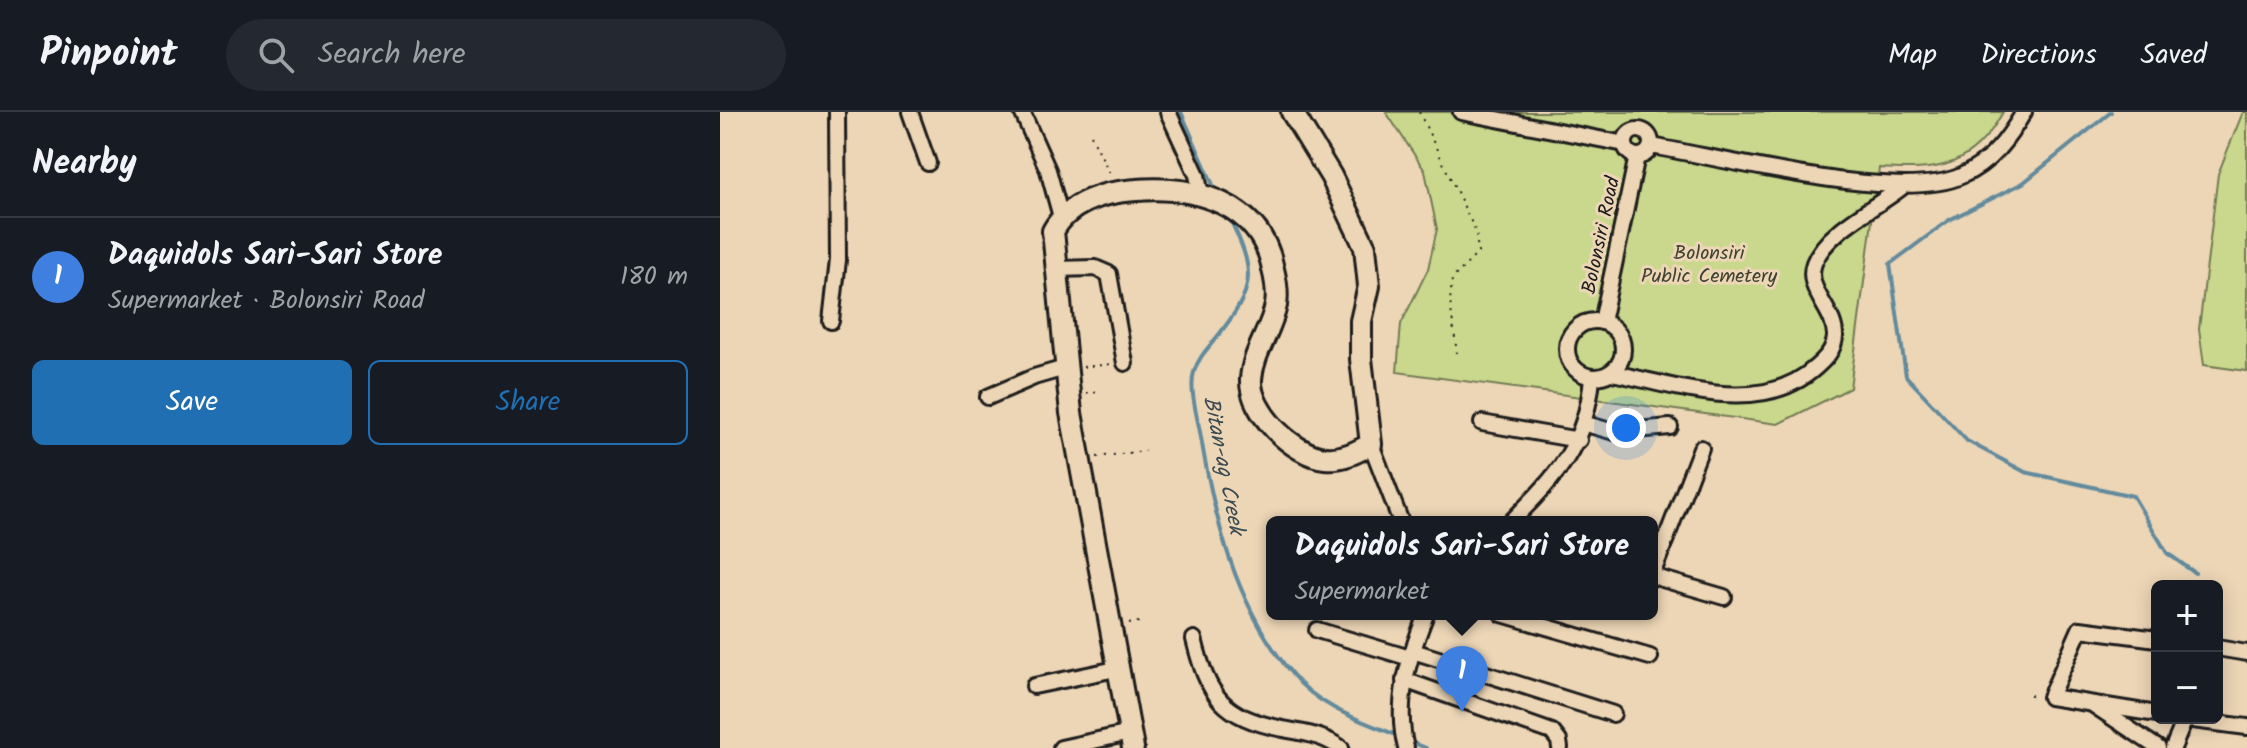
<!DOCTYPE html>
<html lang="en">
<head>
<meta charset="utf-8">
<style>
	:root { --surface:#171b24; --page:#242831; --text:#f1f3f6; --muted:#9ea1a6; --line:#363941; --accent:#1f6fb2 }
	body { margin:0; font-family:Kalam,sans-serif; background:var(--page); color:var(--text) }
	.controls { position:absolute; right:24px; bottom:24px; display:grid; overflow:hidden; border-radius:12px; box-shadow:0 4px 20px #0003 }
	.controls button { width:72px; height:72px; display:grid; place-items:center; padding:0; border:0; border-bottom:2px solid var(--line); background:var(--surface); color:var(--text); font:40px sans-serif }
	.you { position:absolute; left:906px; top:316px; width:28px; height:28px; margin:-20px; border:6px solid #fff; border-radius:50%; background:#1a73e8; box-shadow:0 0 0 12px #1a73e833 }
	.badge { display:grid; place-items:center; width:52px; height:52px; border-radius:50%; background:var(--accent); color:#fff; font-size:26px; font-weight:700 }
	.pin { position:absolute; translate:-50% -66px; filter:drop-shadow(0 2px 4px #0008) }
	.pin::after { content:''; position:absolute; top:42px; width:28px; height:24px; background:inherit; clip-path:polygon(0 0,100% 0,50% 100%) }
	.popup { position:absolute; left:546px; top:404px; width:392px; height:104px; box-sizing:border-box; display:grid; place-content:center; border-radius:12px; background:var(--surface); filter:drop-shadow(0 2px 6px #0005); font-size:26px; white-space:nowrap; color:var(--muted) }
	.popup b { font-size:30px; color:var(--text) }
	.popup::after { content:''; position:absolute; left:50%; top:100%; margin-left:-16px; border:16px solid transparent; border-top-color:var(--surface) }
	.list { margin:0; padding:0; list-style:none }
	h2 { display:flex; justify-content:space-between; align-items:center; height:104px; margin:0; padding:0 32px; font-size:34px }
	h2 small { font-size:26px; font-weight:400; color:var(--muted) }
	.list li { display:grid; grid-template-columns:52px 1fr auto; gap:24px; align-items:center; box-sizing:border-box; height:120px; padding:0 32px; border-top:2px solid var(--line) }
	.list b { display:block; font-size:30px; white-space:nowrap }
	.list p { margin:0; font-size:26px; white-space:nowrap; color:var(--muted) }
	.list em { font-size:26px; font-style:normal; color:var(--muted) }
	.actions { display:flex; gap:16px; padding:24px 32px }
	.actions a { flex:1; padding:18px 0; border:2px solid var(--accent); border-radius:12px; text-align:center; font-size:28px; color:var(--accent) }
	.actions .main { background:var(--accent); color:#fff }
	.icon { flex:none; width:44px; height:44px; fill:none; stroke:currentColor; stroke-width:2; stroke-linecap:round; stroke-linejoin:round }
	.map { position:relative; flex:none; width:1527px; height:636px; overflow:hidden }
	header { display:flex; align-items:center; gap:48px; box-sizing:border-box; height:112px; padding:0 40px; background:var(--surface); border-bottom:2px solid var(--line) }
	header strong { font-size:38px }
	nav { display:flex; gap:44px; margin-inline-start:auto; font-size:28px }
	.search { width:560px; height:72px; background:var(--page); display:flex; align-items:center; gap:20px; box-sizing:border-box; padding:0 28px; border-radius:44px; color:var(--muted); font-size:30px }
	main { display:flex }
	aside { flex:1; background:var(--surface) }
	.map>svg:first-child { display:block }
</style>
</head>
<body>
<header>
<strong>Pinpoint</strong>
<div class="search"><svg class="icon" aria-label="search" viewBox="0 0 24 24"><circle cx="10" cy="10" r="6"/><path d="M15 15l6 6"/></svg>Search here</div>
<nav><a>Map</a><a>Directions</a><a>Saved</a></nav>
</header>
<main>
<aside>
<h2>Nearby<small></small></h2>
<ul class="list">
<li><span class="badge" style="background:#3f7fe0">1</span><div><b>Daquidols Sari-Sari Store</b><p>Supermarket · Bolonsiri Road</p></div><em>180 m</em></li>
</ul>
<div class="actions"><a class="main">Save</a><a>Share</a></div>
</aside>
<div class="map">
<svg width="1527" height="636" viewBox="0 0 1527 636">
	<rect width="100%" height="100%" fill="#edd6b6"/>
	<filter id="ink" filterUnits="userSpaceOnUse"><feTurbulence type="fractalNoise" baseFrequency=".0125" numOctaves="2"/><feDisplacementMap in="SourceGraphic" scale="16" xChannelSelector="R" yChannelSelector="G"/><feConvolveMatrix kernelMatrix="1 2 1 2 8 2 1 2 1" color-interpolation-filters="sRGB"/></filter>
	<g filter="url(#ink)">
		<!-- green -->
		<g fill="#c9d88c" stroke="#727a54" stroke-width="2">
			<path d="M666,0H1283C1252,56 1218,60 1159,56L1130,276L1058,312L677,260L681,212L708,157L717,117L705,59Z"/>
			<path d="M1523,0H1527V259L1484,253L1479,217L1498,62Z"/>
		</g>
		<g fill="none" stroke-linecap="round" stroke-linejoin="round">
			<!-- stream -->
			<g stroke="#628a9d" stroke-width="4">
				<path d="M461,0L497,82"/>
				<path d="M1391,0L1303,71L1229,108L1170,152L1186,264L1247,329L1305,360L1413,384L1447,441L1475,461"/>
				<path d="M509,105C536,160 536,176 497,225C488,236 478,246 474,260C469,277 477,303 480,320C494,406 515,493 572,562C599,596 642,609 681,625"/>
				<path d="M689,629L706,636"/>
			</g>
			<defs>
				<g id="street">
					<path d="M190,0L208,51"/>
					<path d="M302,0L328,58L341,105"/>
					<path d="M448,0L477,63L481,83"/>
					<path d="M741,0L905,32"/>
					<circle cx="918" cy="31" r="13"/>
					<path d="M931,34C1003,46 1179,92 1241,64C1271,51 1288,27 1304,0"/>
					<path d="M335,157L375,156L389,162L405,251"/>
					<circle cx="875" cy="237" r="28"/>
					<path d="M111,209L118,148L117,0"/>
					<path d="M882,210L917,44"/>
					<path d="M892,261C957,273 1040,306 1096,255C1105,247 1114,238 1115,225C1116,198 1084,178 1094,151C1107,118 1156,96 1182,75"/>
					<path d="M268,285L314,265L345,256"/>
					<path d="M762,311L859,328"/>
					<path d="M866,312L894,320L950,315"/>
					<path d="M651,332L681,410"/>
					<path d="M791,410C837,363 866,334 872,266"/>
					<path d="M932,463L981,336"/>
					<path d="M932,464L1004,485"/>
					<path d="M782,502L930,545"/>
					<path d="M597,518L690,546"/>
					<path d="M474,527C488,584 502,605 563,617C586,621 602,623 621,636"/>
					<path d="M1437,527L1360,517L1330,585L1437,602"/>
					<path d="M1497,536L1527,541"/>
					<path d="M693,539L893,602"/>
					<path d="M684,568L832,620L839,629L840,636"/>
					<path d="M314,574L396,557"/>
					<path d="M1375,594L1438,636"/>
					<path d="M341,636L410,621"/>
					<path d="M686,636C674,589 689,546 706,502"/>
					<path d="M1453,636L1465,607L1527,615"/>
				</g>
				<path id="secondary" d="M413,636L351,301L333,119C349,90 384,80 416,78C475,73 541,92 553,157C556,169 558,181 556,193C551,219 533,240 531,267C529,300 574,343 605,346C622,348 637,340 651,332L641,247V209L649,174L645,135L611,64L572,0"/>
			</defs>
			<!-- street casing -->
			<use href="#street" stroke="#1c1c1c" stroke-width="20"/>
			<!-- secondary casing -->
			<use href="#secondary" stroke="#1c1c1c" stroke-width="26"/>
			<!-- path -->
			<g stroke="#1c1c1c" stroke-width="2" stroke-dasharray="2 6" stroke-linecap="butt">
				<path d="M699,0L756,120L758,141L732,167L730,190L737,241"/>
				<path d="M371,23L391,64"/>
				<path d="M363,255L392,252"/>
				<path d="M366,281L382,280"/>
				<path d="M377,345L425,339"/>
				<path d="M409,512L423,509"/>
				<path d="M1310,583L1317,584"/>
			</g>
			<!-- street -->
			<use href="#street" stroke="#edd6b6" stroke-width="14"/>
			<!-- secondary -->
			<use href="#secondary" stroke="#edd6b6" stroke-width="20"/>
		</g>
	</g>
	<g text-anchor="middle" stroke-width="6" stroke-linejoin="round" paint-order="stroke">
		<!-- street labels -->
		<g font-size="20" fill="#1c1c1c" stroke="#edd6b6">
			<text transform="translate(880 123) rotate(-78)" y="7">Bolonsiri Road</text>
		</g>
		<!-- park labels -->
		<g font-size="20" fill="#3f4232" stroke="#edd6b6">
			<text x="989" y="147">Bolonsiri<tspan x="989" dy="23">Public Cemetery</tspan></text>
		</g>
		<!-- water labels -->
		<g font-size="22" font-style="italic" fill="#394a52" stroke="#edd6b6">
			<text transform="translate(505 353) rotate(79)" y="8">Bitan-ag Creek</text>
		</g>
	</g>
</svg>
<div class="controls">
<button>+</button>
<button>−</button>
</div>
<div class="you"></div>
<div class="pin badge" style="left:742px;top:600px;background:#3f7fe0">1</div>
<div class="popup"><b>Daquidols Sari-Sari Store</b>Supermarket</div>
</div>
</main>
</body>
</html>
